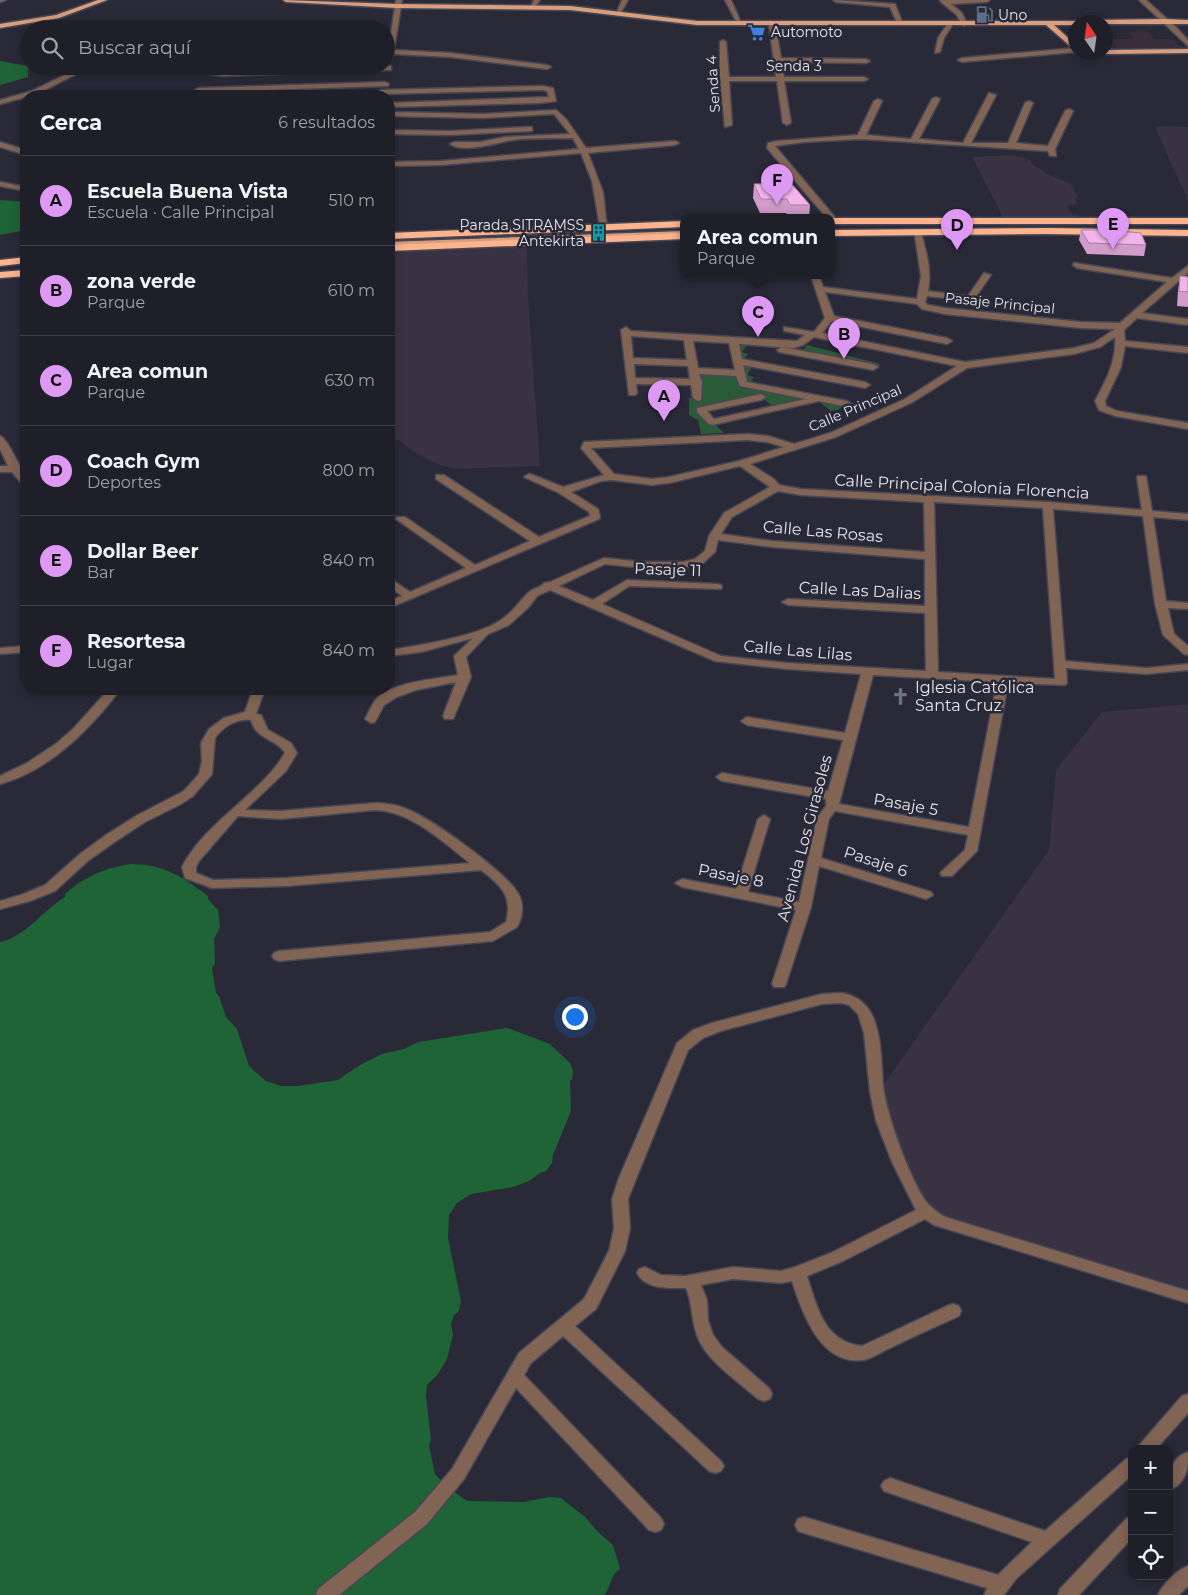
<!DOCTYPE html>
<html lang="es">
<head>
<meta charset="utf-8">
<style>
	:root { --surface:#1f1f2a; --page:#2c2c36; --text:#f1f3f6; --muted:#a1a2a8; --line:#3c3d47; --accent:#dd99f3 }
	body { margin:0; font-family:Montserrat,sans-serif; background:var(--page); color:var(--text) }
	.controls { position:absolute; right:15px; bottom:15px; display:grid; overflow:hidden; border-radius:10px; box-shadow:0 2px 12px #0003 }
	.controls button { width:45px; height:45px; display:grid; place-items:center; padding:0; border:0; border-bottom:1px solid var(--line); background:var(--surface); color:var(--text); font:25px sans-serif }
	.compass { position:absolute; left:1068px; top:15px; width:45px; height:45px; border-radius:50%; background:var(--surface); box-shadow:0 2px 12px #0003; rotate:347deg }
	.you { position:absolute; left:574px; top:1016px; width:18px; height:18px; margin:-12px; border:4px solid #fff; border-radius:50%; background:#1a73e8; box-shadow:0 0 0 8px #1a73e833 }
	.badge { display:grid; place-items:center; width:32px; height:32px; border-radius:50%; background:var(--accent); color:#111; font-size:16px; font-weight:700 }
	.pin { position:absolute; translate:-50% -41px; filter:drop-shadow(0 1px 2px #0008) }
	.pin::after { content:''; position:absolute; top:26px; width:18px; height:15px; background:inherit; clip-path:polygon(0 0,100% 0,50% 100%) }
	.popup { position:absolute; left:680px; top:214px; width:155px; height:65px; box-sizing:border-box; display:grid; place-content:center; border-radius:10px; background:var(--surface); filter:drop-shadow(0 1px 4px #0005); font-size:16px; white-space:nowrap; color:var(--muted) }
	.popup b { font-size:19px; color:var(--text) }
	.popup::after { content:''; position:absolute; left:50%; top:100%; margin-left:-10px; border:10px solid transparent; border-top-color:var(--surface) }
	.list { margin:0; padding:0; list-style:none }
	h2 { display:flex; justify-content:space-between; align-items:center; height:65px; margin:0; padding:0 20px; font-size:21px }
	h2 small { font-size:16px; font-weight:400; color:var(--muted) }
	.list li { display:grid; grid-template-columns:32px 1fr auto; gap:15px; align-items:center; box-sizing:border-box; height:90px; padding:0 20px; border-top:1px solid var(--line) }
	.list b { display:block; font-size:19px; white-space:nowrap }
	.list p { margin:0; font-size:16px; white-space:nowrap; color:var(--muted) }
	.list em { font-size:16px; font-style:normal; color:var(--muted) }
	.icon { flex:none; width:28px; height:28px; fill:none; stroke:currentColor; stroke-width:2; stroke-linecap:round; stroke-linejoin:round }
	.map { position:relative; flex:none; width:1188px; height:1595px; overflow:hidden }
	.search { position:absolute; background:var(--surface); box-shadow:0 2px 12px #0003; left:20px; top:20px; width:375px; height:55px; display:flex; align-items:center; gap:12px; box-sizing:border-box; padding:0 18px; border-radius:28px; color:var(--muted); font-size:19px }
	.panel { position:absolute; background:var(--surface); box-shadow:0 2px 12px #0003; left:20px; top:90px; width:375px; height:605px; border-radius:20px }
	.map>svg:first-child { display:block }
</style>
</head>
<body>
<div class="map">
<svg width="1188" height="1595" viewBox="0 0 1188 1595">
	<rect width="100%" height="100%" fill="#292938"/>
	<!-- industrial -->
	<g fill="#393242">
		<path d="M1155,126L1188,127V200L1170,161Z"/>
		<path d="M1013,155L1030,160L1034,166L1043,170L1045,173L1071,184L1078,197L1075,199L1077,204L1067,206L1073,215L1076,214L1078,217H1003L972,157Z"/>
		<path d="M527,246L528,297L540,466L456,469L437,464L414,452L399,440H389V252Z"/>
		<path d="M1188,704V1297L926,1212L877,1094L1049,850L1056,770L1102,712Z"/>
	</g>
	<!-- education -->
	<path fill="#392d3b" d="M1147,31L1154,39H1172L1181,47L1110,49L1106,44V39H1134L1128,32Z"/>
	<!-- green -->
	<g fill="#2b5a39">
		<path d="M734,341L748,344L742,352L748,354L742,361L754,364L747,375L754,377L749,384L847,404L838,410L831,411L816,399L775,408L761,397L700,410L724,433L701,434L698,420L689,415V398H697L695,371L741,373Z"/>
		<path d="M807,345L880,364L878,368L800,353Z"/>
	</g>
	<!-- forest -->
	<g fill="#1e6436">
		<path d="M0,61L28,66V77L0,85Z"/>
		<path d="M0,200L26,202V230L0,235Z"/>
		<path d="M131,864C166,865 181,876 208,896V899L218,910L220,927L214,939L215,964L212,968L216,993L219,996L226,1017L237,1029L249,1066L266,1081L281,1086H298L338,1080L358,1066L382,1054L404,1049L418,1042L507,1028L550,1044L570,1063L573,1071L572,1079L570,1081L571,1111L553,1155L552,1163L546,1171L540,1173L529,1181L513,1187L471,1194L457,1203L449,1215L448,1238L461,1301L459,1311L454,1315L451,1324L453,1335L447,1359L438,1374L427,1385L426,1396L431,1440L429,1446L435,1474L446,1486L467,1501L523,1502L550,1497L561,1498L585,1517L598,1532L613,1545L620,1569C609,1576 612,1587 604,1595H0V942C27,936 43,910 65,897V894C85,876 105,868 131,864Z"/>
	</g>
	<g fill="none" stroke-linecap="round" stroke-linejoin="round">
		<defs>
			<g id="minor">
				<path d="M0,0H6L0,2Z"/>
				<path d="M396,0H402L394,50L451,53L547,65L551,67L547,69L451,57L393,54L391,60H387Z"/>
				<path d="M534,0H540L534,8H530Z"/>
				<path d="M622,0H628L620,14H616Z"/>
				<path d="M725,0H731L742,25H738Z"/>
				<path d="M833,0L895,4L903,24L898,25L890,7L836,2Z"/>
				<path d="M940,0H990L987,2L951,4L962,13L967,24L964,26L961,24L957,15L941,2Z"/>
				<path d="M1139,0H1146L1175,26L1188,40V46Z"/>
				<path d="M772,22L775,24L781,58L866,59L870,61L866,63L781,62L784,77H864L868,79L864,81H784L791,123L787,125L783,123L777,81H729L732,125L725,127L720,79V42L723,40L726,42L729,77H776L769,24Z"/>
				<path d="M948,23L953,24L944,38L940,52L935,53L938,38Z"/>
				<path d="M1076,48V52L962,62L958,60L962,58Z"/>
				<path d="M83,66H92L37,94L0,104V100L32,91Z"/>
				<path d="M391,66V70H388L222,76L192,71L196,69L222,72Z"/>
				<path d="M385,82L389,84L388,86L199,92L195,90L199,88Z"/>
				<path d="M543,86L553,88L556,101L540,103L389,107V103L549,97L547,91L543,90L381,94L377,92L381,90Z"/>
				<path d="M989,93L996,95L971,143H1008L1025,103L1029,101L1033,103L1016,143L1048,146L1065,111L1069,109L1073,111L1055,149L1056,156H1050L1048,151L861,139L805,142L775,146L834,216L835,218L832,220V218H827L767,148L768,143L777,141L858,135L874,101L878,99L882,101L866,135L911,139L932,99L936,97L940,99L919,139L963,143Z"/>
				<path d="M556,110L566,119L586,148L675,141L679,143L675,145L588,153L603,192L607,229L600,227L592,181L581,153L441,165L389,166V162L441,161L579,149L573,138C551,139 528,137 507,141C493,144 462,153 450,144L454,142H480L505,137L570,134L554,114L483,118L389,116V112L483,114Z"/>
				<path d="M529,127H532V131L450,135L389,134V130L450,131Z"/>
				<path d="M0,142L26,150V155L0,147Z"/>
				<path d="M0,182L26,187V191L0,186Z"/>
				<path d="M914,230L921,232C926,251 932,271 928,291L968,296L984,273L991,275L973,301L927,296L925,302L928,305L945,308L1081,322L1120,323L1167,282L1077,268L1073,265L1074,263L1172,278L1188,266V273L1142,313L1188,319V325L1137,318L1124,330L1125,341L1188,347V353L1125,346L1121,367L1105,401L1106,406L1117,411L1188,423V429L1115,416L1099,410L1095,401C1106,381 1117,360 1115,337L1100,347L1074,354L967,368L911,403L836,437L750,464L774,479L779,485L801,489L1048,502L1142,510L1137,478L1138,476H1146L1152,511L1188,514V520L1153,517L1166,601L1188,603V609L1168,608L1174,634L1188,646V655L1184,654L1163,635L1155,604L1143,516L1053,509L1065,661L1146,668L1188,664V670L1146,674L1066,668L1067,683L1065,685L1008,683L977,851L952,876H942L940,873L965,850L968,835L835,811L829,819L821,858L931,892L933,895L926,899L819,866L811,907L786,984L784,987H774L772,984L796,910L682,887L675,883L682,879L736,889L758,819L764,815L770,819L748,892L799,902L817,818L826,806V799L722,781L716,777L722,773L828,791L843,740L747,725L741,721L747,717L845,733L861,674L787,669L715,661L550,590L537,596L528,608L509,625L488,634L466,657L471,677L453,719H445L443,716L456,682L416,690L397,697L384,705L375,722L371,723L365,719C369,712 372,704 377,698C394,682 435,679 458,675L454,656L473,638L421,652L389,656V650C417,646 479,636 501,620C512,613 519,602 528,593C533,588 541,588 544,583L550,582L604,558L643,562H683L695,559L705,551L709,536L724,513L770,487L740,466L669,483L652,485L611,480L601,481L571,492L598,509L600,517L599,519L389,608V601L402,596L389,586V578L410,592L466,568L396,519L397,517H405L475,565L530,541L436,479V475H444L539,537L590,516L589,512L559,493L524,477L529,474L533,475L563,487L604,475L581,448L584,442L747,434L768,436L794,444L830,433L905,399L957,366L814,337L803,345L793,348L739,344L742,359L865,382L870,385L865,388L743,365L747,382L847,401L852,404L847,407L819,401L712,425L709,424L697,412V408L761,394L766,397L761,400L707,411L714,419L806,399L740,386L736,376L699,374L702,382L701,400L698,401L693,398L691,385L636,384L637,393L635,395H629L621,330L626,327L631,331L797,341L805,335L784,331V327L814,332L825,318L811,276H819L823,287L917,299L921,276ZM825,292L917,304L922,309L945,314L1081,328L1115,329L1094,343L1074,348L965,362L822,333L832,321L947,344L952,341L947,338L834,316ZM631,336L684,340L687,360L633,358ZM693,341L729,343L735,370L698,368ZM634,364L688,366L690,379L635,378ZM747,440L767,442L784,447L739,461L669,477L652,479L614,474L591,448ZM778,491L801,495L924,502L925,552L772,541L721,534L732,517ZM934,502L1043,508L1055,679L938,672ZM718,540L772,547L925,559V606L788,599L782,602L788,605L925,613L926,671L787,663L721,656L602,604L629,586L721,589L722,587L721,585L717,584L627,580L593,600L559,586L605,564L643,568H683L703,563L715,552ZM873,675L997,682L969,827L839,804Z"/>
				<path d="M782,347L873,364L878,367L873,370L779,352L777,350Z"/>
				<path d="M0,436C8,439 19,467 26,476V485L22,484L12,472H0V466H8L0,449Z"/>
				<path d="M26,646V652L0,654V648Z"/>
				<path d="M109,689L120,690C90,729 49,771 0,784V776L27,763L57,743L74,728Z"/>
				<path d="M253,689H265L256,714L261,715L268,730L291,743L297,753L286,771L245,810L280,811L375,803C387,803 398,805 409,810C433,820 511,875 520,897C524,907 522,919 517,927L493,941L279,961L274,959L272,956L274,953L279,951L490,932L506,922C513,896 501,885 481,870L287,886L212,888L185,878L182,867C205,822 260,795 285,753C276,738 256,740 251,720C238,718 223,726 215,738L212,774L193,796L181,804L145,822L116,841L89,860L55,891L30,901L0,909V901L21,895L45,885L80,854L106,835L136,816L184,791L199,774L202,761L201,743L209,729L224,718L245,712ZM375,810C411,811 443,842 470,863L287,878L213,880L196,873V867L199,861L238,816L280,819Z"/>
				<path d="M841,993C887,999 879,1059 884,1092C889,1121 909,1176 925,1200C930,1207 937,1212 945,1217L1188,1291V1303L934,1225L925,1219L843,1261L807,1276C817,1307 824,1342 862,1346L947,1306L953,1304L959,1306L961,1311L959,1316C937,1326 914,1336 892,1347C883,1351 873,1358 864,1360C820,1366 802,1312 792,1281L781,1283L733,1279L701,1285L707,1300L708,1320L713,1335L722,1347L770,1389L772,1394L770,1399L764,1401L758,1399C739,1382 707,1361 698,1338C691,1321 693,1304 686,1288C670,1288 646,1290 637,1273L639,1269L645,1267L661,1275L685,1276L733,1267L781,1271L795,1267L831,1253L916,1210L892,1162L876,1121L870,1092L864,1033L858,1014L849,1005L841,1003L822,1004L721,1031L703,1038L688,1050L628,1199L630,1228L625,1251L596,1309L575,1326L721,1461L724,1466L721,1471L715,1473L709,1471L563,1336L531,1363L524,1375L661,1518L664,1524L661,1530L655,1532L649,1530L516,1388L464,1479L427,1524L339,1595H316L318,1589L415,1512L452,1469L519,1353L584,1299L609,1251L614,1228L612,1199L619,1178L677,1043L693,1030L712,1023L822,994Z"/>
				<path d="M1188,1394V1413L1156,1449H1136L1182,1396Z"/>
				<path d="M1188,1452C1188,1468 1187,1483 1169,1490C1169,1473 1170,1458 1188,1452Z"/>
				<path d="M1132,1457V1475L1016,1579L1004,1595H984L987,1588L804,1533L798,1531L795,1525L798,1519L804,1517L998,1575L1032,1542L884,1491L881,1486L884,1481L890,1478L1045,1531L1126,1459Z"/>
				<path d="M1132,1517V1538L1079,1595H1058L1060,1589L1126,1519Z"/>
				<path d="M1188,1566V1586L1179,1595H1158C1163,1584 1177,1570 1188,1566Z"/>
			</g>
			<g id="major">
				<path d="M98,0H107L59,18L0,28V24L56,15Z"/>
				<path d="M283,0L397,4L570,6L697,21H1076L1079,22H1076V25H1054L1076,45V51L1046,25H697L570,10L397,8L286,2Z"/>
				<path d="M1166,19L1188,20V24H1106L1089,22L1092,20Z"/>
				<path d="M1188,49V53L1106,54L1103,52H1106V50Z"/>
				<path d="M684,231V235L389,247V242Z"/>
			</g>
			<g id="highway">
				<path d="M831,218H1188V224H832Z"/>
				<path d="M684,221V227L389,239V233Z"/>
				<path d="M1047,228L1188,230V236L1047,234L832,236V230Z"/>
				<path d="M684,233V239L389,251V245Z"/>
				<path d="M26,257V263L0,266V260Z"/>
				<path d="M26,270V276L0,278V272Z"/>
			</g>
		</defs>
		<!-- minor casing -->
		<use href="#minor" stroke="#474755" stroke-width="3"/>
		<!-- major casing -->
		<use href="#major" stroke="#474755" stroke-width="3"/>
		<!-- highway casing -->
		<use href="#highway" stroke="#474755" stroke-width="3"/>
		<!-- minor -->
		<use href="#minor" fill="#826455" fill-rule="evenodd"/>
		<!-- major -->
		<use href="#major" fill="#da9d7d" fill-rule="evenodd"/>
		<!-- highway -->
		<use href="#highway" fill="#fdb38c" fill-rule="evenodd"/>
	</g>
	<!-- wall -->
	<g fill="#d19bca">
		<path d="M754,184L810,205L809,218H789L786,213H760L753,198Z"/>
		<path d="M1081,230L1146,245L1144,256L1087,254L1079,240Z"/>
		<path d="M1180,276L1188,277V307L1177,306L1178,291Z"/>
	</g>
	<!-- building -->
	<g fill="#f3b4eb" stroke="#aa7ea4">
		<path d="M791,183L810,205H790L787,199H761L754,184Z"/>
		<path d="M1081,230H1110L1141,233L1146,245L1089,243Z"/>
		<path d="M1180,276L1188,277V292L1179,291Z"/>
	</g>
	<!-- icons -->
	<defs>
		<symbol id="fuel-bare" viewBox="-9 -9 18 18"><path d="M-5.5-6h7V0h2V4h1.3V-2.5L3-4.5l.8-.8L6-3V5H2.5V1h-1V6h-7ZM-4.2-4.7v3.2H.2V-4.7Z" fill="#5c6f8a" stroke="#292938" stroke-width="2.5" paint-order="stroke"/></symbol>
		<symbol id="supermarket-bare" viewBox="-9 -9 18 18"><path d="M-6-5.5h2.5l.6 2H6L4.5 2H-2.5L-4.4-4H-6ZM-1.5 3.2a1.3 1.3 0 1 0 .1 0ZM3 3.2a1.3 1.3 0 1 0 .1 0Z" fill="#3f7fe0" stroke="#292938" stroke-width="2.5" paint-order="stroke"/></symbol>
		<symbol id="building-bare" viewBox="-9 -9 18 18"><path d="M-4-6H4V6H1V3H-1V6H-4ZM-2.5-4.3h1.7v1.8h-1.7ZM.8-4.3h1.7v1.8H.8ZM-2.5-1h1.7V.8h-1.7ZM.8-1h1.7V.8H.8Z" fill="#0f9aa8" stroke="#292938" stroke-width="2.5" paint-order="stroke"/></symbol>
		<symbol id="church-bare" viewBox="-9 -9 18 18"><path d="M-1.2-6h2.4v3.5h3.3v2.4h-3.3V6h-2.4V-.1h-3.3v-2.4h3.3Z" fill="#6b7280" stroke="#292938" stroke-width="2.5" paint-order="stroke"/></symbol>
	</defs>
	<g fill-rule="evenodd">
		<use href="#fuel-bare" x="972" y="2" width="25" height="25"/>
		<use href="#supermarket-bare" x="744" y="20" width="25" height="25"/>
		<use href="#building-bare" x="586" y="220" width="25" height="25"/>
		<use href="#church-bare" x="888" y="684" width="25" height="25"/>
	</g>
	<g text-anchor="middle" stroke-width="5" stroke-linejoin="round" paint-order="stroke">
		<!-- far-poi labels -->
		<g font-size="14" fill="#e4e4ee" stroke="#292938" text-anchor="start">
			<text x="998" y="20">Uno</text>
			<text x="771" y="37">Automoto</text>
			<text x="584" y="230" text-anchor="end">Parada SITRAMSS<tspan x="584" dy="16">Antekirta</tspan></text>
		</g>
		<!-- far-street labels -->
		<g font-size="14" fill="#e4e4ee" stroke="#292938">
			<text x="794" y="71">Senda 3</text>
			<text transform="translate(713 84) rotate(-94)" y="5">Senda 4</text>
			<text transform="translate(1000 303) rotate(6)" y="5">Pasaje Principal</text>
			<text transform="translate(855 408) rotate(-23)" y="5">Calle Principal</text>
		</g>
		<!-- street labels -->
		<g font-size="16" fill="#e4e4ee" stroke="#292938">
			<text transform="translate(962 486) rotate(3)" y="6">Calle Principal Colonia Florencia</text>
			<text transform="translate(823 531) rotate(5)" y="6">Calle Las Rosas</text>
			<text transform="translate(668 569) rotate(2)" y="6">Pasaje 11</text>
			<text transform="translate(860 590) rotate(3)" y="6">Calle Las Dalias</text>
			<text transform="translate(798 650) rotate(5)" y="6">Calle Las Lilas</text>
			<text transform="translate(906 804) rotate(10)" y="6">Pasaje 5</text>
			<text transform="translate(804 838) rotate(-75)" y="6">Avenida Los Girasoles</text>
			<text transform="translate(876 861) rotate(18)" y="6">Pasaje 6</text>
			<text transform="translate(731 875) rotate(11)" y="6">Pasaje 8</text>
		</g>
		<!-- poi labels -->
		<g font-size="16" fill="#e4e4ee" stroke="#292938" text-anchor="start">
			<text x="915" y="693">Iglesia Católica<tspan x="915" dy="18">Santa Cruz</tspan></text>
		</g>
	</g>
</svg>
<div class="controls">
<button>+</button>
<button>−</button>
<button><svg class="icon" aria-label="locate" viewBox="0 0 24 24"><circle cx="12" cy="12" r="6"/><path d="M12 2v4M12 18v4M2 12h4M18 12h4"/></svg></button>
</div>
<svg class="compass" viewBox="-18 -18 36 36"><path d="M0-13l5 13h-10z" fill="#e53935"/><path d="M0 13l5-13h-10z" fill="#a1a2a8"/></svg>
<div class="you"></div>
<div class="pin badge" style="left:664px;top:421px">A</div>
<div class="pin badge" style="left:844px;top:359px">B</div>
<div class="pin badge" style="left:758px;top:337px">C</div>
<div class="popup"><b>Area comun</b>Parque</div>
<div class="pin badge" style="left:957px;top:250px">D</div>
<div class="pin badge" style="left:1113px;top:249px">E</div>
<div class="pin badge" style="left:777px;top:205px">F</div>
<div class="search"><svg class="icon" aria-label="search" viewBox="0 0 24 24"><circle cx="10" cy="10" r="6"/><path d="M15 15l6 6"/></svg>Buscar aquí</div>
<section class="panel">
<h2>Cerca<small>6 resultados</small></h2>
<ul class="list">
<li><span class="badge">A</span><div><b>Escuela Buena Vista</b><p>Escuela · Calle Principal</p></div><em>510 m</em></li>
<li><span class="badge">B</span><div><b>zona verde</b><p>Parque</p></div><em>610 m</em></li>
<li><span class="badge">C</span><div><b>Area comun</b><p>Parque</p></div><em>630 m</em></li>
<li><span class="badge">D</span><div><b>Coach Gym</b><p>Deportes</p></div><em>800 m</em></li>
<li><span class="badge">E</span><div><b>Dollar Beer</b><p>Bar</p></div><em>840 m</em></li>
<li><span class="badge">F</span><div><b>Resortesa</b><p>Lugar</p></div><em>840 m</em></li>
</ul>
</section>
</div>
</body>
</html>
